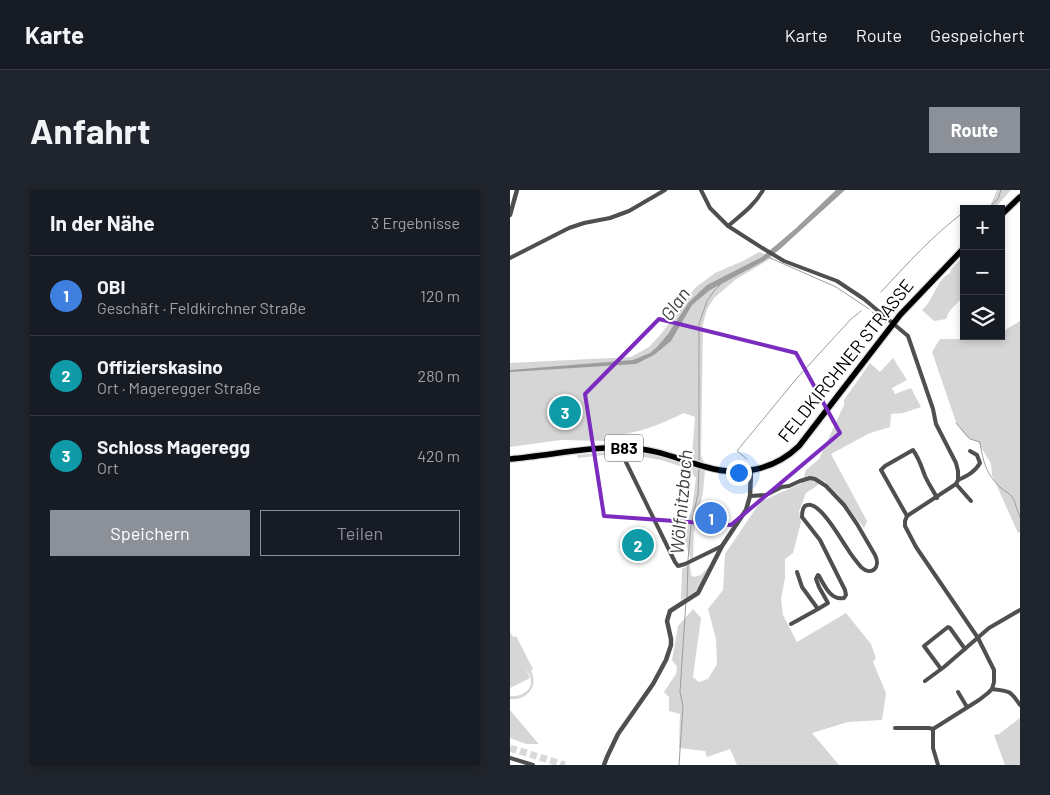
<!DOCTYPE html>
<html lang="de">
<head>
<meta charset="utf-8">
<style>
	:root { --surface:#171b24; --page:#20242c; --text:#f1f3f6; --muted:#9ea1a6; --line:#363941; --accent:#8c9099 }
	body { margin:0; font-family:Barlow,sans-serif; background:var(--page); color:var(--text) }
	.controls { position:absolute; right:15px; top:15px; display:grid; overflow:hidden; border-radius:0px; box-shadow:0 2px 8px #0003 }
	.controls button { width:45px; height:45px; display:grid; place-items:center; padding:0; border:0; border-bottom:1px solid var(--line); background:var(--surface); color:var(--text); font:25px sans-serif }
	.you { position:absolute; left:228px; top:282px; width:18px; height:18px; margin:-12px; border:4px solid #fff; border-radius:50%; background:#1a73e8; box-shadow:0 0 0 8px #1a73e833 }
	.badge { display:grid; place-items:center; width:32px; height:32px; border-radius:50%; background:var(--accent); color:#fff; font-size:16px; font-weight:700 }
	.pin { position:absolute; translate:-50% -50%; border:2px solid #fff; box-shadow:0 1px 5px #0006 }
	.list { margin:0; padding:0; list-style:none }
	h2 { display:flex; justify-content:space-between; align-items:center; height:65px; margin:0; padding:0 20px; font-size:21px }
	h2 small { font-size:16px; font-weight:400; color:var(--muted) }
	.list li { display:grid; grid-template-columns:32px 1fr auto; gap:15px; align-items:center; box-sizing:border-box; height:80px; padding:0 20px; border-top:1px solid var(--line) }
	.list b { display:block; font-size:19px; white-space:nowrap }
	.list p { margin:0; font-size:16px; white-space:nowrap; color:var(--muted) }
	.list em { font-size:16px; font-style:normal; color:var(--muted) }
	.actions { display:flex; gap:10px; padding:15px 20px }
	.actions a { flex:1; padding:11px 0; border:1px solid var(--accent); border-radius:0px; text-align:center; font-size:18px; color:var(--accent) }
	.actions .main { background:var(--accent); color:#fff }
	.icon { flex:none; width:28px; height:28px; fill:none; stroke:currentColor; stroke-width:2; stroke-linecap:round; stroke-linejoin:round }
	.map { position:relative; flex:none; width:510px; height:575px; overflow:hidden; border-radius:0px }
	header { display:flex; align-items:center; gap:30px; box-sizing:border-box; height:70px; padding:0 25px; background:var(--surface); border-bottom:1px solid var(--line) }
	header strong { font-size:24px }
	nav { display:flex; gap:28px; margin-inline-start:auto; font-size:18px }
	.intro { display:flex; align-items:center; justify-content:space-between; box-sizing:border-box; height:120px; padding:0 30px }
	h1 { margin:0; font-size:35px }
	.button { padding:12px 22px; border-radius:0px; background:var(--accent); color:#fff; font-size:18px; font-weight:700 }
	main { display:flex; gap:30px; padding:0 30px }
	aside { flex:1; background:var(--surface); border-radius:0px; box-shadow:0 2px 8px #0003 }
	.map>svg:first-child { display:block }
</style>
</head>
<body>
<header>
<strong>Karte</strong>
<nav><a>Karte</a><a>Route</a><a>Gespeichert</a></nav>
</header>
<div class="intro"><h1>Anfahrt</h1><a class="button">Route</a></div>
<main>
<aside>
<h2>In der Nähe<small>3 Ergebnisse</small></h2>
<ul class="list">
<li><span class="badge" style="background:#3f7fe0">1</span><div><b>OBI</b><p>Geschäft · Feldkirchner Straße</p></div><em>120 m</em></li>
<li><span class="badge" style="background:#0f9aa8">2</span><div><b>Offizierskasino</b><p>Ort · Mageregger Straße</p></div><em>280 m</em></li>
<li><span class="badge" style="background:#0f9aa8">3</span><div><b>Schloss Mageregg</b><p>Ort</p></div><em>420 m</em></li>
</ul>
<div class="actions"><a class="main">Speichern</a><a>Teilen</a></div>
</aside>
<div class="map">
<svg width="510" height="575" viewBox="0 0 510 575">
	<rect width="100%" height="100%" fill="#fff"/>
	<!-- green -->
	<g fill="#d6d6d6">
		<path d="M487,0H501L484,19H483L480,17Z"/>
		<path d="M249,62L263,67L225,90L204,108L197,119L193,134L191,265L195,275L185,271L182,265L185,227L174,223C149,235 124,246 96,245L95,251L51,250L0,257V173L121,167L139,157L151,144L185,98L205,83L235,70Z"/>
		<path d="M454,66V106C447,114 439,119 436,129L424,131L412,120C415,117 418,114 420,110C426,100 429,89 440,83L441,79Z"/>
		<path d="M510,131V342L508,343L482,285L481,274L468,252L457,247L451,240L446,232L422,162L430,149H455L461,146H491V141L495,140Z"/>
		<path d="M383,168L397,190L382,198L385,204L401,198L411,217L393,223L381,224L380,237L360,243L321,264L357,331L354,338L328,305L314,291L296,303L289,321L291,332L283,363L275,369V388L271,409L273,425L287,452L336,423L361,454L366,468L363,472L376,503L372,530L338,532L302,543L329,575H227L220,559L197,567L195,561L169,558L170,524L159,521V507L154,502L166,484L167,477L162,470L168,436L183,419L191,428L183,487L189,492L198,489L207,474L206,449L198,419L213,400L215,364L250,312L292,293L296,280L309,269L334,215V210L360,173L370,182Z"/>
		<path d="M113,261L148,265L195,280L193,302L184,342L183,368L181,370L175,352L178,329L182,319L186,288L181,282L176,278L151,270L112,263L68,268L67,265Z"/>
		<path d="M180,374L181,385L184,387L191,385L199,376L190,396L185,402L171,410L172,379Z"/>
		<path d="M0,442L3,447L6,446L23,479L21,481C29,496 17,511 0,509V506C9,507 22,502 21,491C21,486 18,482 16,479L20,488L0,498Z"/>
		<path d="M0,520L27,552L29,554H16L0,548Z"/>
		<path d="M510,528V575H495L484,545L489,544Z"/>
	</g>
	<!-- water -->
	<path fill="#9d9d9d" d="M326,0H335L269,60L254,71L200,100L182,115L161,151L144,165L126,174L0,182V180L123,170L140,163L147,157L158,144L179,112L197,95L252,67L285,39Z"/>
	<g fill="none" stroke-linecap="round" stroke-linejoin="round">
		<!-- stream -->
		<g stroke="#9d9d9d" stroke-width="1">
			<path d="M477,19L488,9L491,0"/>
			<path d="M258,67L326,97L359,119"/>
			<path d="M371,102C397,74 423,45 454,22"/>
			<path d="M362,122L376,133"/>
			<path d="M446,233L460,249L470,252C473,272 476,284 491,298C495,302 500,303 503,308C506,314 507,321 510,327"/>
			<path d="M237,269L227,261L287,188L341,129L351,121"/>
			<path d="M189,273V134L197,111L204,101L211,94"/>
			<path d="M178,370L181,335L188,304L189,277"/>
			<path d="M177,407L178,374"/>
			<path d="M169,575L173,516L170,502L176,411"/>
		</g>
		<!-- motorway-tunnel -->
		<path stroke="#d9d9d9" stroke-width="7" stroke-dasharray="7 3.5" stroke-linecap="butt" d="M0,558L55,575"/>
		<defs>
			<g id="primary">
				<path d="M491,25L510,7"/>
				<path d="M0,269C39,266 79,256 118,258C147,259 170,270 196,277C230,287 264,280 289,256L390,125L454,58"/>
			</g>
		</defs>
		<!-- primary casing -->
		<use href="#primary" stroke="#dbdbdb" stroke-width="8"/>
		<!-- minor -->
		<g stroke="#4f4f4f" stroke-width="4">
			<path d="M191,0L200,18L218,36L254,59L274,71L327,91L354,109L398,146L423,219L426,234L446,273L448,281V290L446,294L397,326L395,331V336L406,357L468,448L484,480V492L482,499L478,503L469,510L431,534L423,539V558L428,575"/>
			<path d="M218,36C231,25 245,15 253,0"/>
			<path d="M0,68L59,38L74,33L100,28L119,21L155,0"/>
			<path d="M112,264L165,372L168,376L175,374L212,356"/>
			<path d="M448,290C457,286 465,282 470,273L467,265L460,261"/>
			<path d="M446,294L461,311"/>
			<path d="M240,306L256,305L272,297L279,296L290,291L300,288L305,289L316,296L334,315L347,334L365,365C371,377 362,387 351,377C346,371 341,365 337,358C331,350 308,307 295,316C292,319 292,324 292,327L310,350L335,400L336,405L334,408C321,411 314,395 309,386"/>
			<path d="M397,326L371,280L375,276L403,260C410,270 411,276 415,286C418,293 423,300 427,308"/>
			<path d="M287,382L292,397L308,419"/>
			<path d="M281,434L308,419L318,413L309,397L306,389L308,385L309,386"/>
			<path d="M431,479L414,456L438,437L440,438L455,459"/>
			<path d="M415,491L434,477L479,438L510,420"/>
			<path d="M482,499C499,501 500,500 510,515"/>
			<path d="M448,502L457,517"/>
			<path d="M385,538H419L423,539"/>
			<path d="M0,568L23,575"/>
		</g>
		<!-- tertiary -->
		<g stroke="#4f4f4f" stroke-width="4.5">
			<path d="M0,25L7,0"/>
			<path d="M94,575L97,567L108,544L143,494L156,470L161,455V449L157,431L160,421L188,403L212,356L236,320L240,306L241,281"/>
		</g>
		<!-- primary -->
		<use href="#primary" stroke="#000" stroke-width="5.5"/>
	</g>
	<!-- marked area -->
	<path fill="none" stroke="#7b2cbf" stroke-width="4" stroke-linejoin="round" d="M149,129L286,163L330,243L221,335L94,326L75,204Z"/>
	<g text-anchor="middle" stroke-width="4" stroke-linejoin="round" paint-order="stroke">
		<!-- shield labels -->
		<rect fill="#fff" stroke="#4c4c4c" stroke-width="1" x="95" y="244.5" width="38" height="27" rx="4"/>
		<g font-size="16" font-weight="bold" fill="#000">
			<text x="114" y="264">B83</text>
		</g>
		<!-- street labels -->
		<g font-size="18" fill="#000" stroke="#fff">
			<text transform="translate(336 171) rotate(-51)" y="6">FELDKIRCHNER STRASSE</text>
		</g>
		<!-- water labels -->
		<g font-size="19" font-style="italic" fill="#3e3e3e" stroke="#fff">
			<text transform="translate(165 114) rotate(-54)" y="7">Glan</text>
			<text transform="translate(171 312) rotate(-85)" y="7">Wölfnitzbach</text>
		</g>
	</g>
</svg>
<div class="controls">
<button>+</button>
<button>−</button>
<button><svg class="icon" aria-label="layers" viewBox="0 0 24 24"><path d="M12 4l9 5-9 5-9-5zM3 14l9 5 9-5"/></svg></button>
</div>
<div class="you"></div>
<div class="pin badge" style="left:201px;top:328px;background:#3f7fe0">1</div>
<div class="pin badge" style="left:128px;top:355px;background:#0f9aa8">2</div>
<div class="pin badge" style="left:55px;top:222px;background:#0f9aa8">3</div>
</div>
</main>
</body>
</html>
